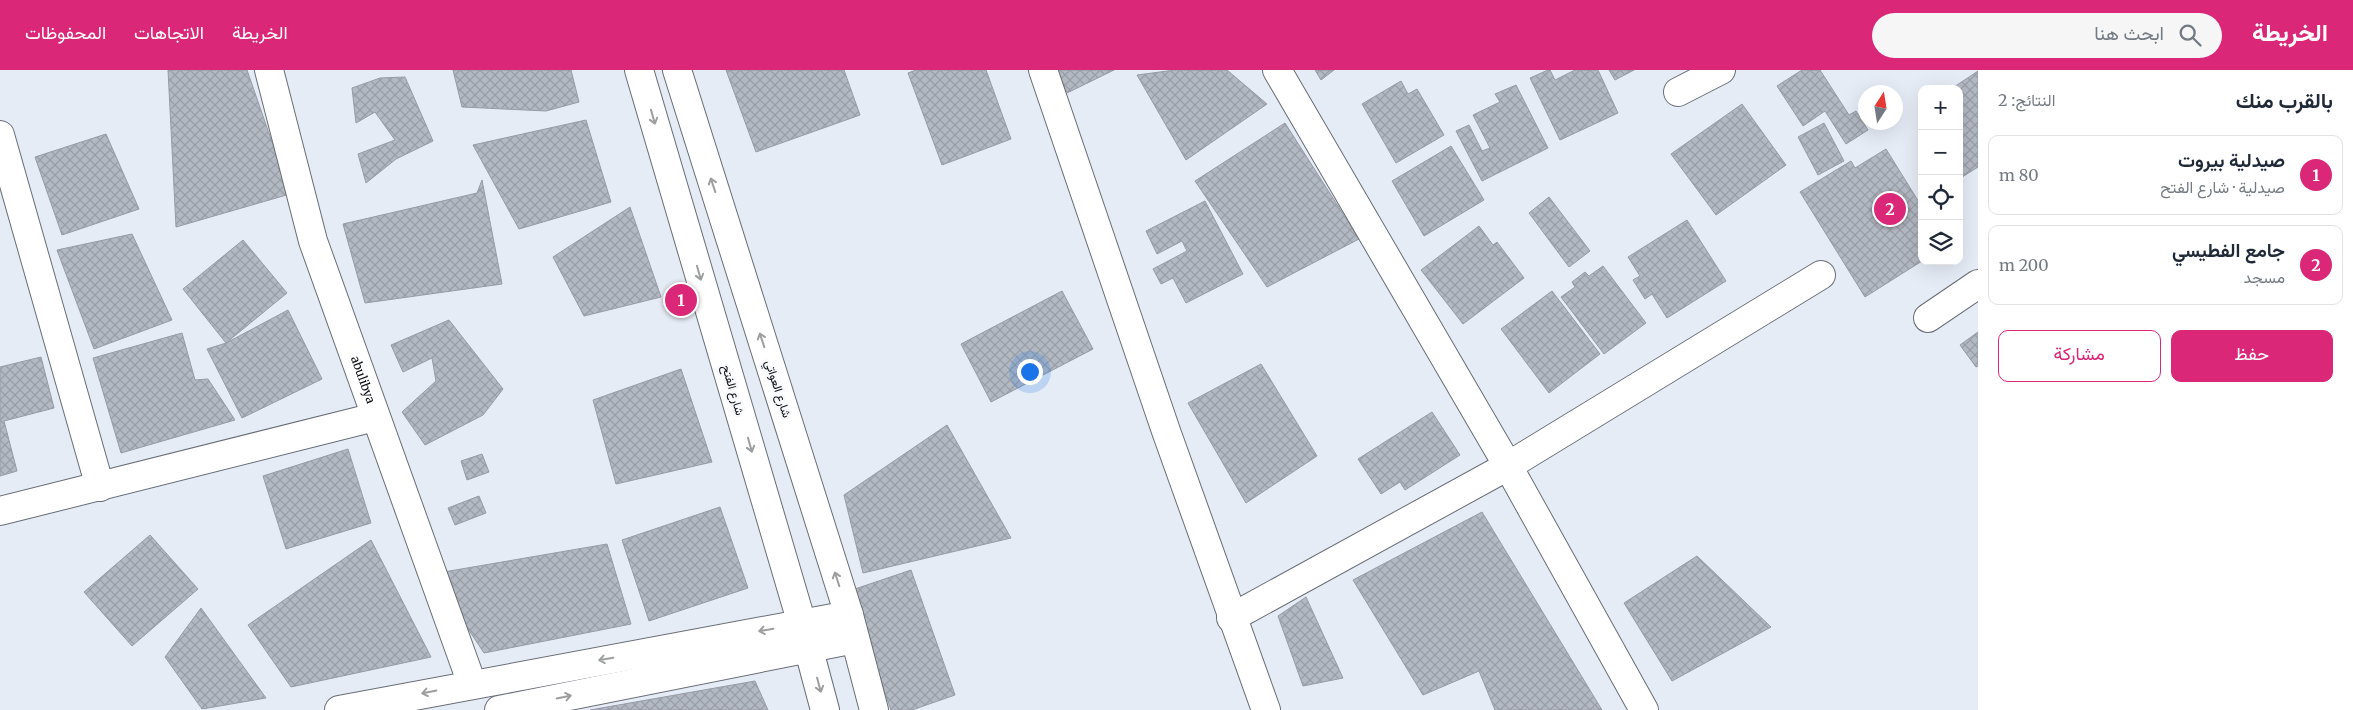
<!DOCTYPE html>
<html lang="ar">
<head>
<meta charset="utf-8">
<style>
	:root { --surface:#fff; --page:#f6f6f7; --text:#1f2937; --muted:#747a83; --line:#e0e1e3; --accent:#db2777 }
	body { margin:0; font-family:Merriweather,Vazirmatn,serif; background:var(--page); color:var(--text); direction:rtl }
	.controls { position:absolute; right:15px; top:15px; display:grid; overflow:hidden; border-radius:10px; box-shadow:0 5px 20px #0002 }
	.controls button { width:45px; height:45px; display:grid; place-items:center; padding:0; border:0; border-bottom:1px solid var(--line); background:var(--surface); color:var(--text); font:25px sans-serif }
	.compass { position:absolute; left:1858px; top:15px; width:45px; height:45px; border-radius:50%; background:var(--surface); box-shadow:0 5px 20px #0002; rotate:12deg }
	.you { position:absolute; left:1029px; top:301px; width:18px; height:18px; margin:-12px; border:4px solid #fff; border-radius:50%; background:#1a73e8; box-shadow:0 0 0 8px #1a73e833 }
	.badge { display:grid; place-items:center; width:32px; height:32px; border-radius:50%; background:var(--accent); color:#fff; font-size:16px; font-weight:700 }
	.pin { position:absolute; translate:-50% -50%; border:2px solid #fff; box-shadow:0 1px 5px #0006 }
	.list { margin:0; padding:0; list-style:none }
	h2 { display:flex; justify-content:space-between; align-items:center; height:65px; margin:0; padding:0 20px; font-size:21px }
	h2 small { font-size:16px; font-weight:400; color:var(--muted) }
	.list li { display:grid; grid-template-columns:32px 1fr auto; gap:15px; align-items:center; box-sizing:border-box; height:80px; margin:0 10px 10px; padding:0 10px; border:1px solid var(--line); border-radius:10px }
	.list b { display:block; font-size:19px; white-space:nowrap }
	.list p { margin:0; font-size:16px; white-space:nowrap; color:var(--muted) }
	.list em { font-size:16px; font-style:normal; color:var(--muted) }
	.actions { display:flex; gap:10px; padding:15px 20px }
	.actions a { flex:1; padding:11px 0; border:1px solid var(--accent); border-radius:10px; text-align:center; font-size:18px; color:var(--accent) }
	.actions .main { background:var(--accent); color:#fff }
	.icon { flex:none; width:28px; height:28px; fill:none; stroke:currentColor; stroke-width:2; stroke-linecap:round; stroke-linejoin:round }
	.map { position:relative; flex:none; width:1978px; height:640px; overflow:hidden; direction:ltr }
	header { display:flex; align-items:center; gap:30px; box-sizing:border-box; height:70px; padding:0 25px; background:var(--accent); color:#fff }
	header strong { font-size:24px }
	nav { display:flex; gap:28px; margin-inline-start:auto; font-size:18px }
	.search { width:350px; height:45px; background:var(--page); display:flex; align-items:center; gap:12px; box-sizing:border-box; padding:0 18px; border-radius:28px; color:var(--muted); font-size:19px }
	main { display:flex }
	aside { flex:1; background:var(--surface) }
	.map>svg:first-child { display:block }
</style>
</head>
<body>
<header>
<strong>الخريطة</strong>
<div class="search"><svg class="icon" aria-label="search" viewBox="0 0 24 24"><circle cx="10" cy="10" r="6"/><path d="M15 15l6 6"/></svg>ابحث هنا</div>
<nav><a>الخريطة</a><a>الاتجاهات</a><a>المحفوظات</a></nav>
</header>
<main>
<aside>
<h2>بالقرب منك<small>النتائج: 2</small></h2>
<ul class="list">
<li><span class="badge">1</span><div><b>صيدلية بيروت</b><p>صيدلية · شارع الفتح</p></div><em>80 m</em></li>
<li><span class="badge">2</span><div><b>جامع الفطيسي</b><p>مسجد</p></div><em>200 m</em></li>
</ul>
<div class="actions"><a class="main">حفظ</a><a>مشاركة</a></div>
</aside>
<div class="map">
<svg width="1978" height="640" viewBox="0 0 1978 640">
	<defs>
		<pattern id="building-cross-hatch" width="8" height="8" patternUnits="userSpaceOnUse" patternTransform="scale(1.25)"><rect width="8" height="8" fill="#b3b9c3"/><path d="M0 0l8 8M0 8l8-8" fill="none" stroke="#999ea6"/></pattern>
	</defs>
	<rect width="100%" height="100%" fill="#e6ecf6"/>
	<!-- building -->
	<g fill="url(#building-cross-hatch)" stroke="#969ba5">
		<path d="M168,0H247L290,124L176,157Z"/>
		<path d="M453,0H571L579,32L546,41L462,37Z"/>
		<path d="M726,0H844L860,45L756,82Z"/>
		<path d="M916,0H986L1011,69L942,95L908,3Z"/>
		<path d="M1057,0H1114L1067,23Z"/>
		<path d="M1175,0H1227L1267,34L1186,90L1137,5Z"/>
		<path d="M1315,0H1334L1321,10Z"/>
		<path d="M1548,0H1550L1555,10L1575,0H1598L1618,43L1560,70L1530,8Z"/>
		<path d="M1609,0H1634L1615,10Z"/>
		<path d="M1802,0H1820L1849,45L1856,41L1868,60L1846,74L1825,41L1803,56L1777,16Z"/>
		<path d="M1978,1V97L1959,109V19H1951Z"/>
		<path d="M405,7L433,71L396,89L366,113L358,84L395,70L375,42L356,53L352,18L380,8Z"/>
		<path d="M1401,11L1408,24L1417,19L1444,65L1396,93L1362,34Z"/>
		<path d="M1516,15L1548,78L1482,111L1456,61L1469,55L1482,81L1490,78L1473,45L1500,32L1495,24Z"/>
		<path d="M1742,34L1786,95L1716,145L1671,84Z"/>
		<path d="M586,50L611,132L519,159L473,75Z"/>
		<path d="M1285,53L1359,169L1267,217L1195,111Z"/>
		<path d="M1824,53L1844,91L1818,105L1798,67Z"/>
		<path d="M106,64L139,139L62,165L35,87Z"/>
		<path d="M1451,76L1484,130L1424,166L1392,111Z"/>
		<path d="M1886,79L1922,137V191L1865,227L1800,122L1851,91L1855,98Z"/>
		<path d="M482,110L502,214L365,233L343,154L477,123Z"/>
		<path d="M1549,127L1590,181L1569,197L1529,143Z"/>
		<path d="M1205,131L1243,204L1186,233L1173,208L1161,214L1153,199L1187,181L1182,171L1157,184L1146,161Z"/>
		<path d="M630,137L661,227L584,246L553,187Z"/>
		<path d="M1687,150L1726,211L1667,248L1652,224L1645,229L1633,210L1640,206L1628,187Z"/>
		<path d="M1479,156L1493,175L1497,172L1524,208L1463,254L1421,200Z"/>
		<path d="M132,164L172,250L94,279L57,180Z"/>
		<path d="M243,170L287,223L226,273L183,219Z"/>
		<path d="M1603,196L1646,253L1604,284L1561,227L1575,217L1572,212L1585,202L1589,206Z"/>
		<path d="M1062,221L1093,279L991,332L961,274Z"/>
		<path d="M1552,221L1600,284L1549,323L1501,259Z"/>
		<path d="M288,240L322,309L242,348L207,279L226,273Z"/>
		<path d="M449,250L503,319L483,345L425,375L402,342L436,311L432,288L403,302L391,275Z"/>
		<path d="M1978,262V296L1976,297L1960,275Z"/>
		<path d="M182,263L195,310L208,309L235,350L121,383L93,288Z"/>
		<path d="M41,287L54,338L4,351L17,401L0,406V297Z"/>
		<path d="M1261,294L1317,386L1246,433L1188,333Z"/>
		<path d="M681,299L712,392L616,414L593,330Z"/>
		<path d="M1432,342L1460,385L1405,420L1400,412L1381,424L1358,389Z"/>
		<path d="M947,355L1011,468L863,503L844,425Z"/>
		<path d="M348,379L371,453L286,479L263,406Z"/>
		<path d="M482,384L489,402L467,410L461,391Z"/>
		<path d="M479,426L486,443L455,455L448,438Z"/>
		<path d="M720,437L748,518L649,551L622,470Z"/>
		<path d="M1482,442L1602,640H1495L1479,601L1423,625L1353,510Z"/>
		<path d="M150,465L198,519L132,576L84,522Z"/>
		<path d="M371,470L431,587L291,617L248,555Z"/>
		<path d="M607,474L631,554L484,583L432,504Z"/>
		<path d="M1697,486L1771,557L1672,611L1624,533Z"/>
		<path d="M911,500L955,625L912,640H891L849,521Z"/>
		<path d="M1306,527L1343,608L1303,616L1278,546Z"/>
		<path d="M201,538L266,628L202,639L165,587Z"/>
		<path d="M755,611L768,640H590Z"/>
	</g>
	<g fill="none" stroke-linecap="round" stroke-linejoin="round">
		<defs>
			<g id="street">
				<path id="s1" d="M269,0L313,171L472,614"/>
				<path d="M1043,0L1166,361L1266,640"/>
				<path d="M1277,0L1508,396L1644,640"/>
				<path d="M1678,22L1721,0"/>
				<path d="M0,65L100,417"/>
				<path d="M1928,248L1978,214"/>
				<path d="M0,441L375,347"/>
				<path d="M1231,548L1508,396L1821,205"/>
			</g>
			<g id="secondary">
				<path d="M339,640L849,545"/>
				<path d="M499,640L855,569"/>
			</g>
			<g id="primary">
				<path d="M639,0L802,554L825,640"/>
				<path d="M677,0L849,545L874,640"/>
			</g>
		</defs>
		<!-- street casing -->
		<use href="#street" stroke="#686d76" stroke-width="30"/>
		<!-- secondary casing -->
		<use href="#secondary" stroke="#686d76" stroke-width="30"/>
		<!-- primary casing -->
		<use href="#primary" stroke="#686d76" stroke-width="30"/>
		<!-- street -->
		<use href="#street" stroke="#fff" stroke-width="28"/>
		<!-- secondary -->
		<use href="#secondary" stroke="#fff" stroke-width="28"/>
		<!-- primary -->
		<use href="#primary" stroke="#fff" stroke-width="28"/>
	</g>
	<!-- one-way arrows -->
	<defs><path id="oneway-shaft" d="M-6 0H5M1.5-3L5.5 0L1.5 3" fill="none" stroke-width="1.6" stroke-linecap="round" stroke-linejoin="round" transform="scale(1.25)"/></defs>
	<g stroke="#9d9e9f">
		<use href="#oneway-shaft" transform="translate(653 47) rotate(74)"/>
		<use href="#oneway-shaft" transform="translate(713 115) rotate(-108)"/>
		<use href="#oneway-shaft" transform="translate(699 203) rotate(74)"/>
		<use href="#oneway-shaft" transform="translate(762 270) rotate(-108)"/>
		<use href="#oneway-shaft" transform="translate(750 375) rotate(74)"/>
		<use href="#oneway-shaft" transform="translate(837 509) rotate(-108)"/>
		<use href="#oneway-shaft" transform="translate(766 560) rotate(170)"/>
		<use href="#oneway-shaft" transform="translate(606 589) rotate(170)"/>
		<use href="#oneway-shaft" transform="translate(819 615) rotate(75)"/>
		<use href="#oneway-shaft" transform="translate(429 622) rotate(169)"/>
		<use href="#oneway-shaft" transform="translate(564 627) rotate(-11)"/>
	</g>
	<g text-anchor="middle" stroke-width="5" stroke-linejoin="round" paint-order="stroke">
		<!-- street labels -->
		<g font-size="12" fill="#0a0c0f" stroke="#f7f9fd">
			<text dy="4" stroke="none"><textPath href="#s1" startOffset="324">abulibya</textPath></text>
			<text transform="translate(778 319) rotate(72)" y="4">شارع العواتي</text>
			<text transform="translate(733 320) rotate(74)" y="4">شارع الفتح</text>
		</g>
	</g>
</svg>
<div class="controls">
<button>+</button>
<button>−</button>
<button><svg class="icon" aria-label="locate" viewBox="0 0 24 24"><circle cx="12" cy="12" r="6"/><path d="M12 2v4M12 18v4M2 12h4M18 12h4"/></svg></button>
<button><svg class="icon" aria-label="layers" viewBox="0 0 24 24"><path d="M12 4l9 5-9 5-9-5zM3 14l9 5 9-5"/></svg></button>
</div>
<svg class="compass" viewBox="-18 -18 36 36"><path d="M0-13l5 13h-10z" fill="#e53935"/><path d="M0 13l5-13h-10z" fill="#747a83"/></svg>
<div class="you"></div>
<div class="pin badge" style="left:681px;top:230px">1</div>
<div class="pin badge" style="left:1890px;top:139px">2</div>
</div>
</main>
</body>
</html>
